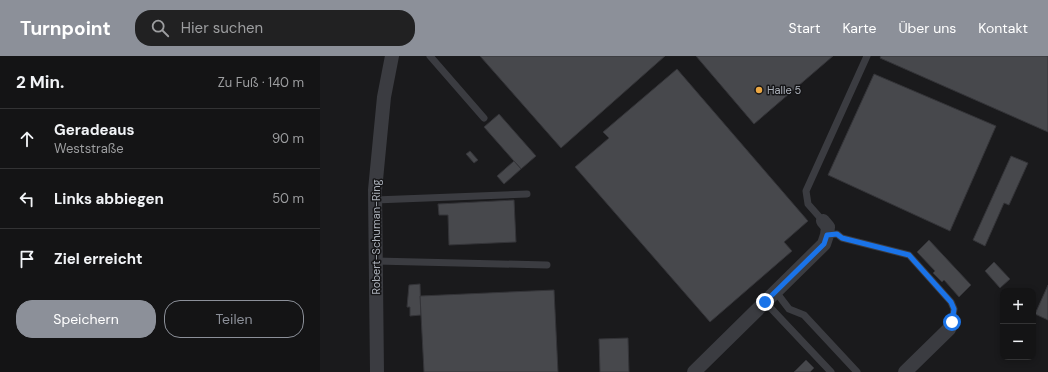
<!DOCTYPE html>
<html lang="de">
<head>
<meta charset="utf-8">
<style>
	:root { --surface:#141415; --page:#212122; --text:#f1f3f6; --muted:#9d9ea0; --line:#333334; --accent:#8c9099 }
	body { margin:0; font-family:"DM Sans",sans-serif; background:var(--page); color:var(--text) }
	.controls { position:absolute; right:12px; bottom:12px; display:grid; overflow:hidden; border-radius:8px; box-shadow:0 2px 6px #0003 }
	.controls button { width:36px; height:36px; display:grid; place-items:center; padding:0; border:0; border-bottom:1px solid var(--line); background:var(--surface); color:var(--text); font:20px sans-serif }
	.stop { position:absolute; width:12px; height:12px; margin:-9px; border:3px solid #1a73e8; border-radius:50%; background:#fff }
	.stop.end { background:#1a73e8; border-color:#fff; box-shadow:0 1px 4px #0008 }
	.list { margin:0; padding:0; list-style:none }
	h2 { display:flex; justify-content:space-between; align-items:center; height:52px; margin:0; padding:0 16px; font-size:17px }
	h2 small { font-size:13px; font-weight:400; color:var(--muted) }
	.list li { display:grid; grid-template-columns:26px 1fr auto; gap:12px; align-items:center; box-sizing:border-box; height:60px; padding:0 16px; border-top:1px solid var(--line) }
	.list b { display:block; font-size:15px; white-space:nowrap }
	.list p { margin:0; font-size:13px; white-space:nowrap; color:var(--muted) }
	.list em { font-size:13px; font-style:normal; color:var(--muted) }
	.actions { display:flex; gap:8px; padding:12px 16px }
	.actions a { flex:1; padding:9px 0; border:1px solid var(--accent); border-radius:16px; text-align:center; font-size:14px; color:var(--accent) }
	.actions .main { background:var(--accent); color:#fff }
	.icon { flex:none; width:22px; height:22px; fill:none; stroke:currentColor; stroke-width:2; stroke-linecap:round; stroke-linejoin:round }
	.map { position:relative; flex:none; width:728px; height:316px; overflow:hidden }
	header { display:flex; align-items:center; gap:24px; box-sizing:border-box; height:56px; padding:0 20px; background:var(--accent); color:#fff }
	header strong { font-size:19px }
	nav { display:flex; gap:22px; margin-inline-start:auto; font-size:14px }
	.search { width:280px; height:36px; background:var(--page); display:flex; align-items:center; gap:10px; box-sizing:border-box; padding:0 14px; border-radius:16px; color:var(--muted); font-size:15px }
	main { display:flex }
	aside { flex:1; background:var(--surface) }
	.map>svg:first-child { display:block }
</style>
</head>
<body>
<header>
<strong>Turnpoint</strong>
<div class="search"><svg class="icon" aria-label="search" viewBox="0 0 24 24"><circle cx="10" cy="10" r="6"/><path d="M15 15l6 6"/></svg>Hier suchen</div>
<nav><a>Start</a><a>Karte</a><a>Über uns</a><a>Kontakt</a></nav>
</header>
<main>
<aside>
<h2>2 Min.<small>Zu Fuß · 140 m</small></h2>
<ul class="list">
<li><svg class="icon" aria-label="ahead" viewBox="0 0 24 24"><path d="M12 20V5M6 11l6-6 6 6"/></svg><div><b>Geradeaus</b><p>Weststraße</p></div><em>90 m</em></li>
<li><svg class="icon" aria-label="left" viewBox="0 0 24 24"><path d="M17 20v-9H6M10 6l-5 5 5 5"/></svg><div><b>Links abbiegen</b></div><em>50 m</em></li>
<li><svg class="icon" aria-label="arrive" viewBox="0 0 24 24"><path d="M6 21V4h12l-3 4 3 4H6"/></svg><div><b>Ziel erreicht</b></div></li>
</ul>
<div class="actions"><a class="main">Speichern</a><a>Teilen</a></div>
</aside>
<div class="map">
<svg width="728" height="316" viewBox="0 0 728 316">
	<rect width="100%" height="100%" fill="#1a1a1c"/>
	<!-- building -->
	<g fill="#47484c" stroke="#343438">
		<path d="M160,0H345L241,92Z"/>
		<path d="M376,0H513L434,68Z"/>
		<path d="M561,0H728V76L560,2Z"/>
		<path d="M357,13L488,165L464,186L472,195L390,266L255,111L289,82L283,76Z"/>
		<path d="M554,18L676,70L630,175L508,119Z"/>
		<path d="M179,58L216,100L201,113L164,71Z"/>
		<path d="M150,95L158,104L154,107L146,98Z"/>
		<path d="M691,100L708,107L689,149L684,147L665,190L653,184Z"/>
		<path d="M194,105L201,113L184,128L177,120Z"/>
		<path d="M194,144L196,186L129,189L128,159H119L118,148Z"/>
		<path d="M609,184L651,229L639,241L624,224L622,226L613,217L615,215L597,196Z"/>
		<path d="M674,206L690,223L680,232L665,215Z"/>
		<path d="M100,228L101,259L90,260V251H87L89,229Z"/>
		<path d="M728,229V264L715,258Z"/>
		<path d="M234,234L238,316H104L100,240Z"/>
		<path d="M308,282L309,316H280L279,283Z"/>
		<path d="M486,304L494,312L490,316H474Z"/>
	</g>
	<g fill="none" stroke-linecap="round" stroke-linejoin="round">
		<!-- lane -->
		<g stroke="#3b3c41" stroke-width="7">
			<path d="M110,0L164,62"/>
			<path d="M55,144L207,138"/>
			<path d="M503,165L488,148L486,135L547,0"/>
			<path d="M507,179L517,178L522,182L589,199L631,246L634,253L632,266"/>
			<path d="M56,205L227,209"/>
			<path d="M456,236L469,253L484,259L537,316"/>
			<path d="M445,246L511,316"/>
		</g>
		<!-- street -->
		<g stroke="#3b3c41" stroke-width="14">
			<path d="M57,316L55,134L64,41L72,0"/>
			<path d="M374,316L504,188L507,179L508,171L503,165"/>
			<path d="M585,316L629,273L632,266"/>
		</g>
	</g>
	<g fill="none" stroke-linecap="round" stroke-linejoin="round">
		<!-- route -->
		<path stroke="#1a73e8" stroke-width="5" d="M445,246L504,188L507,179L517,178L522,182L589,199L631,246L634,253L632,266"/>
	</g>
	<!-- markers -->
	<circle fill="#eca742" stroke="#151517" stroke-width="1.5" cx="439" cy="34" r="4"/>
	<g text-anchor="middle" stroke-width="3" stroke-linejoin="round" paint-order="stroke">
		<!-- poi labels -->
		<g font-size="11" fill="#adb2bb" stroke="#151517" text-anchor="start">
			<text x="447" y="38">Halle 5</text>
		</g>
		<!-- street labels -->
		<g font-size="11" fill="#adb2bb" stroke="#151517">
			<text transform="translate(56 181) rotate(-90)" y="4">Robert-Schuman-Ring</text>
		</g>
	</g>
</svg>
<div class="controls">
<button>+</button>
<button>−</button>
</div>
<div class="stop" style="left:632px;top:266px"></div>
<div class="stop end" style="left:445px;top:246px"></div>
</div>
</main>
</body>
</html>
